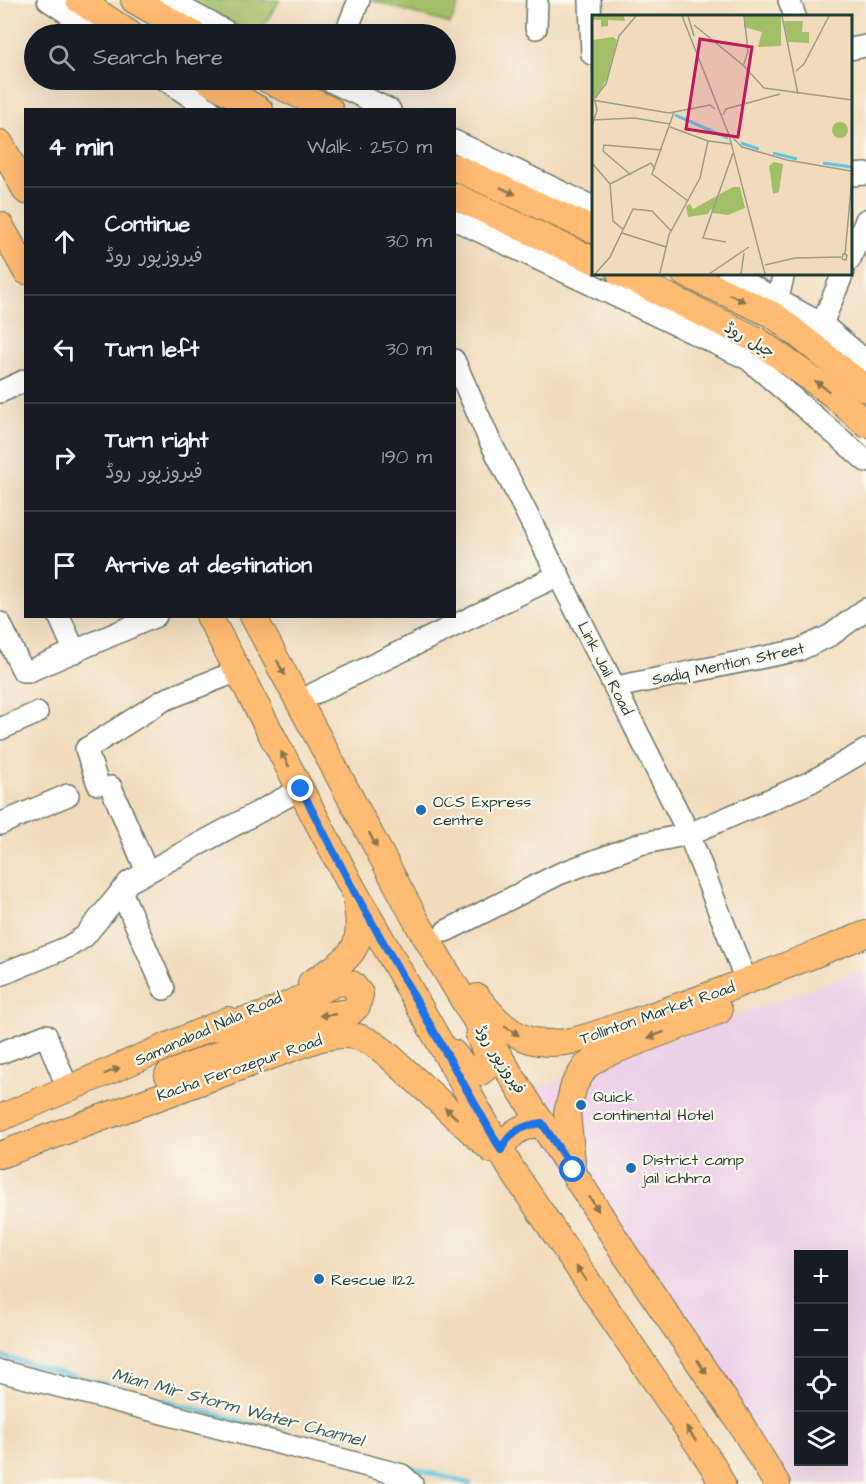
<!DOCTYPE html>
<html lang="en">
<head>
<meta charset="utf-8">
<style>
	:root { --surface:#171b24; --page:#242831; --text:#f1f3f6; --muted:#9ea1a6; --line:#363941 }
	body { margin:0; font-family:"Architects Daughter","Playpen Sans Arabic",sans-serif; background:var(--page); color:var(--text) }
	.controls { position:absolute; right:18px; bottom:18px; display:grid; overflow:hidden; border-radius:0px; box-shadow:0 6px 24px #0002 }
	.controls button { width:54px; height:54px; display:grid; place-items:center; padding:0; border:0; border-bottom:2px solid var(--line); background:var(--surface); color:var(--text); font:30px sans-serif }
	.stop { position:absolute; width:18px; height:18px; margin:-14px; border:4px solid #1a73e8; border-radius:50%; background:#fff }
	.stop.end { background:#1a73e8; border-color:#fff; box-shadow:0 2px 6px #0008 }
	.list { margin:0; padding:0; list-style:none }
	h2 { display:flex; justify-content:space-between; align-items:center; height:78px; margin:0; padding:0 24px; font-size:26px }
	h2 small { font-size:20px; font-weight:400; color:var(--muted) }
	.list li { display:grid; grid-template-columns:39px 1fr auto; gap:18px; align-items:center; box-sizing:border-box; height:108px; padding:0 24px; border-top:2px solid var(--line) }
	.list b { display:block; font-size:22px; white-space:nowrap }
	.list p { margin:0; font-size:20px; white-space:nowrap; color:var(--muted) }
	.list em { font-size:20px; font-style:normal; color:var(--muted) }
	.icon { flex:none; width:33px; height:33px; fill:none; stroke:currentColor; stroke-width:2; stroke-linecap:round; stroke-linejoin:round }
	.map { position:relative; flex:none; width:866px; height:1484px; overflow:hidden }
	.search { position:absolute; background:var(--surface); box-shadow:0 6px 24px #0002; left:24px; top:24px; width:432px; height:66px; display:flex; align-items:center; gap:15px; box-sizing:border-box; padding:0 21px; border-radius:33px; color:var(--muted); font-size:22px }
	.panel { position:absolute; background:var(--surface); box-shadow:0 6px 24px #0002; left:24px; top:108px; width:432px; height:510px; border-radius:0px }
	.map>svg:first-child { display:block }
</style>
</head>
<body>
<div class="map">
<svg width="866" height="1484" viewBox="0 0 866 1484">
	<rect width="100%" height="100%" fill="#fbf7ec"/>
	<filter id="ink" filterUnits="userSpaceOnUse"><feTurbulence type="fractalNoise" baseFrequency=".0167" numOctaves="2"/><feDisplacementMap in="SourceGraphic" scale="12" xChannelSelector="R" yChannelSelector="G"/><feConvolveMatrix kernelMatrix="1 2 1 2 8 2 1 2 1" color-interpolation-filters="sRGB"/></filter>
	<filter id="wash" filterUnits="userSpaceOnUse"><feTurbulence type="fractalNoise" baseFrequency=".008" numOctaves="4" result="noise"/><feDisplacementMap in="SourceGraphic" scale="24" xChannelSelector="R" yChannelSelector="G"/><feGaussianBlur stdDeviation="1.35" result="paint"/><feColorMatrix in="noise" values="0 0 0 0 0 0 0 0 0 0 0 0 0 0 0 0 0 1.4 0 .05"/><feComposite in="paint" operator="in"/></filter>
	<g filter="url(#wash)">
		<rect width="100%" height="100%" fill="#f1dbbc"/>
		<!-- built -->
		<path fill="#edd0e8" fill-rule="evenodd" d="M866,969V1484H768L518,1094ZM798,1254H844V1462H798Z"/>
		<!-- green -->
		<g fill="#a2bf67" stroke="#607e4e" stroke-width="1.5">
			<path d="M186,0H280L258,34H253Z"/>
			<path d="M371,0H461L450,24Z"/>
		</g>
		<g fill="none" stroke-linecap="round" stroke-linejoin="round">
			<!-- stream -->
			<g stroke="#64c3e2" stroke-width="4.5">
				<path d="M0,1356L313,1441"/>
				<path d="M405,1466L470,1484"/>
			</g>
		</g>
	</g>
	<g filter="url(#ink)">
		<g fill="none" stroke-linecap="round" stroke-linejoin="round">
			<defs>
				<g id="minor">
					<path d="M48,0L99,34"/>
					<path d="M168,0L231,34"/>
					<path d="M590,0L592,54"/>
					<path d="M789,0L795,16"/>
					<path d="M536,28L537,0"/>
					<path d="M345,34L359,0"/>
					<path d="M850,49L866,46"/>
					<path d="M166,80L210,110"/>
					<path d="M328,80L390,110"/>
					<path d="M454,141L593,207"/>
					<path d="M850,175L866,174"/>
					<path d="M454,219L748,359L866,461"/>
					<path d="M850,259L866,220"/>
					<path d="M728,273L822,324L866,361"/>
					<path d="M778,298L784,273"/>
					<path d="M822,324L843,273"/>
					<path d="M454,360L489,439L689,834L746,981"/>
					<path d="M0,392L26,380"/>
					<path d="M59,616L75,652"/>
					<path d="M0,623L21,667L23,671H29L156,616"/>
					<path d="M616,687L799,650L831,635L866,609"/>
					<path d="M313,694L559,575"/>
					<path d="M0,729L37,713"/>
					<path d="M98,784L86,749L164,700L238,671"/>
					<path d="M111,787L147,872"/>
					<path d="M0,824L68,795"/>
					<path d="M121,891L164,989"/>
					<path d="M446,931L559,874L640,844L689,834L811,782L866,750"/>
					<path d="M0,975L68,947L84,937L129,882L301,789"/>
					<path d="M0,1053L46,1035L68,1089"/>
					<path d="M0,1371L402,1475L412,1484"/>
				</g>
				<g id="major">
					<path d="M79,0L130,34"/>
					<path d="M134,0L193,34"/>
					<path d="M207,80L260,110"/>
					<path d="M268,80L330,110"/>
					<path d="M0,143L26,191"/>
					<path d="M454,167L593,230"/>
					<path d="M454,196L593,260"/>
					<path d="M0,225L26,271"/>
					<path d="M620,273L757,340L831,393L866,424"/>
					<path d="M684,273L775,316L866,389"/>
					<path d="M209,616L354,891L510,1167L713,1466L722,1484"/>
					<path d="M253,616L418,924L470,1011L625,1254L737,1418L777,1484"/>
					<path d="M311,983C350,958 366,951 356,901"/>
					<path d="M477,997C494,1018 510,1037 538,1042C569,1047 597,1033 626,1024C708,998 787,965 866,934"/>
					<path d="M453,1053L469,1072L479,1073L487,1067V1056L479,1036"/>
					<path d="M168,1075L306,1018L351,1012L357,1006L360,994L352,984L339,982L264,1015L213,1028"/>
					<path d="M0,1118L228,1020"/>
					<path d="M501,1150C511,1131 522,1126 542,1123"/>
					<path d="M0,1155L317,1039C347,1032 361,1033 385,1052L492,1150"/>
					<path d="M572,1162L567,1113L574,1085L586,1066L605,1054L719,1011"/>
				</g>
			</defs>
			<!-- minor casing -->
			<use href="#minor" stroke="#687464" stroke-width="24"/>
			<!-- major casing -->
			<use href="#major" stroke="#687464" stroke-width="28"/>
			<!-- minor -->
			<use href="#minor" stroke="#fff" stroke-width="21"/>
			<!-- major -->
			<use href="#major" stroke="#ffbb71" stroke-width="26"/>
		</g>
		<!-- one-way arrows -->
		<defs><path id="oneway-solid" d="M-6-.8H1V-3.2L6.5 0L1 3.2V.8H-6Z" transform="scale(1.5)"/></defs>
		<g fill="#84764f">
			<use href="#oneway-solid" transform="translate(508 191) rotate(25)"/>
			<use href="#oneway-solid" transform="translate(737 298) rotate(25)"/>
			<use href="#oneway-solid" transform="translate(822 386) rotate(-144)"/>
			<use href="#oneway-solid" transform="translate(281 668) rotate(62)"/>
			<use href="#oneway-solid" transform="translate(285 759) rotate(-118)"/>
			<use href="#oneway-solid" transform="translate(373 840) rotate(62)"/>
			<use href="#oneway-solid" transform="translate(328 1015) rotate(175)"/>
			<use href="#oneway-solid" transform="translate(512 1031) rotate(32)"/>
			<use href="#oneway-solid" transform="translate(656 1035) rotate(159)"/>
			<use href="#oneway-solid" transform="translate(112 1071) rotate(-23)"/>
			<use href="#oneway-solid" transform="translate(451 1113) rotate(-138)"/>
			<use href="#oneway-solid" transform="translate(594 1204) rotate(58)"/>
			<use href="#oneway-solid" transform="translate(581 1273) rotate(-124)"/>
			<use href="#oneway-solid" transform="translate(702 1367) rotate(56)"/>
			<use href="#oneway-solid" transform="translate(691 1434) rotate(-125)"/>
		</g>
	</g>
	<g fill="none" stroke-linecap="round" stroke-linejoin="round" filter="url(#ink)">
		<!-- route -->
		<path stroke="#1a73e8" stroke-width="8" d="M301,789L354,891L501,1150C510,1131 522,1126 542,1123L573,1170"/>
	</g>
	<!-- markers -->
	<g fill="#1f6fb2" stroke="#fbf7ec" stroke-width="2">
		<circle cx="421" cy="810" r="6"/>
		<circle cx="581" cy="1105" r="6"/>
		<circle cx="631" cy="1168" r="6"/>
		<circle cx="319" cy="1279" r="6"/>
	</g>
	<g text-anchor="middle" stroke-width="4.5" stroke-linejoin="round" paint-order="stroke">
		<!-- street labels -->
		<g font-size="16" fill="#1f3d34" stroke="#fbf7ec">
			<text transform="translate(750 339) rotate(30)" y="6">جیل روڈ</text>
			<text transform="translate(728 663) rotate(-12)" y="6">Sadiq Mention Street</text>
			<text transform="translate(606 668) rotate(63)" y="6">Link Jail Road</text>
			<text transform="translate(657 1012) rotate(-19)" y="6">Tollinton Market Road</text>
			<text transform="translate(208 1028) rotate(-24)" y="6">Samanabad Nala Road</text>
			<text transform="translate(501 1059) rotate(57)" y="6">فیروزپور روڈ</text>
			<text transform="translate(239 1067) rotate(-19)" y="6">Kacha Ferozepur Road</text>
		</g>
		<!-- poi labels -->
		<g font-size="16" fill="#1f3d34" stroke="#fbf7ec" text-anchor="start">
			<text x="433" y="807">OCS Express<tspan x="433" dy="18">centre</tspan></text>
			<text x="593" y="1102">Quick<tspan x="593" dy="18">continental Hotel</tspan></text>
			<text x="643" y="1165">District camp<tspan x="643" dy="18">jail ichhra</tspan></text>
			<text x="331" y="1285">Rescue 1122</text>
		</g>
		<!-- water labels -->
		<g font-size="18" font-style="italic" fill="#305e60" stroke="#fbf7ec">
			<text transform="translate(238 1407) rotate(15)" y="6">Mian Mir Storm Water Channel</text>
		</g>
	</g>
	<!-- overview -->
	<g transform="translate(592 15)">
		<rect width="260" height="260" fill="#f1dbbc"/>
		<path d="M0,1H32L33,6L16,5V11L9,12V5H1L0,10ZM152,1H189V31L166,32L170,17L152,12ZM192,6H211L210,17H217V28L196,27ZM21,22L25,25L16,61L5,83L0,82V25ZM240 115a8 8 0 1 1 16 0a8 8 0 1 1-16 0ZM182,147L191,149L187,177L181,179L177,151ZM141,172H148L153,193L136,200L121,198L119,194L116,199L96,202L94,191L98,189L101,194Z" fill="#a2bf67"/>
		<path fill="none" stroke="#64c3e2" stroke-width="3" d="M83,100L136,123M149,128L167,134M181,138L205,144M231,148L260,152"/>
		<path fill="none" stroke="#9d9c86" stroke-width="1.5" d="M90,1L137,120L173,259M96,1L102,21M190,1L206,79M102,10L152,51L172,73L260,85M152,49L156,36L152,1M204,56L212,49L237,1M2,84L14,69L27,21L44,1M0,85L77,98L118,90L123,94M82,97L60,159L96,186M131,100L134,94L188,79M0,105L42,103L78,109M0,111L5,95L3,86M78,112L116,126L139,129M141,123L150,132L195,145L259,156M0,148L18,169L21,206L32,215M39,160L11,136L12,130L70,135M18,169L59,148L63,154M30,218L74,232M134,227L111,223L141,138M251,239L255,240L254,245L250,244ZM253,239L260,163M173,250L203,243L249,242M68,258L77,220L108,163L116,126M3,259L18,242L41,194L60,196L79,216M117,259L157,232M149,259L152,238"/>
		<path fill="#c2185b" fill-opacity="0.15" stroke="#c2185b" stroke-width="3" d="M108,24L160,32L146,122L94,114Z"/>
		<rect width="260" height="260" fill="none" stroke="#1f3d34" stroke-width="3"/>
	</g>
</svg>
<div class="controls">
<button>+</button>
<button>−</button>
<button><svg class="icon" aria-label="locate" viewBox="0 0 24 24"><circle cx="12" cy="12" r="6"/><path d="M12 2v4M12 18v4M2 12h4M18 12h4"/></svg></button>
<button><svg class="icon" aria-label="layers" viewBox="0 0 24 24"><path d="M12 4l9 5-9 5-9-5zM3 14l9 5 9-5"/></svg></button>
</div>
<div class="stop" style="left:573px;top:1170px"></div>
<div class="stop end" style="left:301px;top:789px"></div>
<div class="search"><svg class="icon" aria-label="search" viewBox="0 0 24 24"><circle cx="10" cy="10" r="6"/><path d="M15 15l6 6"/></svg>Search here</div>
<section class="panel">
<h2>4 min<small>Walk · 250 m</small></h2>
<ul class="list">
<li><svg class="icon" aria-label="ahead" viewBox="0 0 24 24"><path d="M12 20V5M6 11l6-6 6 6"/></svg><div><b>Continue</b><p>فیروزپور روڈ</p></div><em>30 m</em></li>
<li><svg class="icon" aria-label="left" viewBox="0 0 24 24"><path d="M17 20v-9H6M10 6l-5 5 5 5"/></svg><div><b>Turn left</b></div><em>30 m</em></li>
<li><svg class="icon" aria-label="right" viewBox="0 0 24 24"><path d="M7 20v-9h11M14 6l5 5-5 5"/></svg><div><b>Turn right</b><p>فیروزپور روڈ</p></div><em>190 m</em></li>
<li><svg class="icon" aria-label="arrive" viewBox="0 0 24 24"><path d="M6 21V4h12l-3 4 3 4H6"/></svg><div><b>Arrive at destination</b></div></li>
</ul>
</section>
</div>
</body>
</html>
